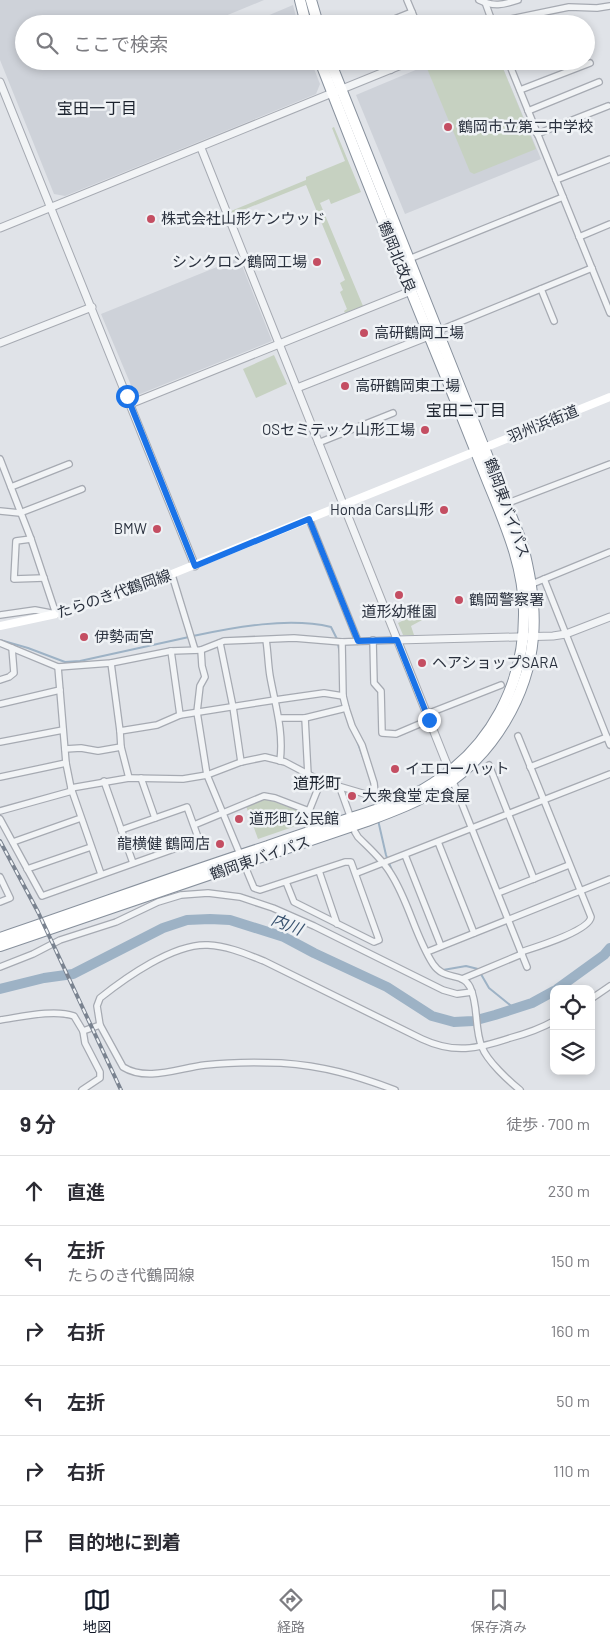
<!DOCTYPE html>
<html lang="ja">
<head>
<meta charset="utf-8">
<style>
	:root { --surface:#fff; --page:#f2f2f3; --text:#2b2b33; --muted:#7c7c81; --line:#e1e1e2; --accent:#111827 }
	body { margin:0; font-family:Barlow,"Noto Sans JP",sans-serif; background:var(--page); color:var(--text) }
	.controls { position:absolute; right:15px; bottom:15px; display:grid; overflow:hidden; border-radius:10px; box-shadow:0 2px 8px #0003 }
	.controls button { width:45px; height:45px; display:grid; place-items:center; padding:0; border:0; border-bottom:1px solid var(--line); background:var(--surface); color:var(--text); font:25px sans-serif }
	.stop { position:absolute; width:15px; height:15px; margin:-11px; border:4px solid #1a73e8; border-radius:50%; background:#fff }
	.stop.end { background:#1a73e8; border-color:#fff; box-shadow:0 1px 5px #0008 }
	.list { margin:0; padding:0; list-style:none }
	h2 { display:flex; justify-content:space-between; align-items:center; height:65px; margin:0; padding:0 20px; font-size:21px }
	h2 small { font-size:16px; font-weight:400; color:var(--muted) }
	.list li { display:grid; grid-template-columns:32px 1fr auto; gap:15px; align-items:center; box-sizing:border-box; height:70px; padding:0 20px; border-top:1px solid var(--line) }
	.list b { display:block; font-size:19px; white-space:nowrap }
	.list p { margin:0; font-size:16px; white-space:nowrap; color:var(--muted) }
	.list em { font-size:16px; font-style:normal; color:var(--muted) }
	.icon { flex:none; width:28px; height:28px; fill:none; stroke:currentColor; stroke-width:2; stroke-linecap:round; stroke-linejoin:round }
	.map { position:relative; flex:none; width:610px; height:1090px; overflow:hidden }
	.search { position:absolute; background:var(--surface); box-shadow:0 2px 8px #0003; left:15px; right:15px; top:15px; height:55px; display:flex; align-items:center; gap:12px; box-sizing:border-box; padding:0 18px; border-radius:28px; color:var(--muted); font-size:19px }
	.sheet { height:485px; background:var(--surface) }
	nav { display:flex; justify-content:space-around; align-items:center; box-sizing:border-box; height:70px; border-top:1px solid var(--line); background:var(--surface); font-size:14px; color:var(--muted) }
	nav a { display:grid; justify-items:center; gap:2px }
	nav .on { color:var(--accent) }
	.map>svg:first-child { display:block }
</style>
</head>
<body>
<div class="map">
<svg width="610" height="1090" viewBox="0 0 610 1090">
	<rect width="100%" height="100%" fill="#e0e3e8"/>
	<!-- built -->
	<g fill="#ced2d9">
		<path d="M0,0H264L206,24H24V61H311L320,84L316,94L65,196L54,194L0,60Z"/>
		<path d="M293,5L298,24H248Z"/>
		<path d="M437,61H500L541,159L405,214L356,95Z"/>
		<path d="M239,258L272,341L140,394L133,390L101,314Z"/>
	</g>
	<!-- green -->
	<g fill="#c6d1c1">
		<path d="M437,61H500L536,149L474,174L470,172L426,66Z"/>
		<path d="M334,127L361,192L331,204L329,199L320,203L363,306L345,313L344,311L347,309L340,292L343,290L340,283L345,280L306,185L233,214L231,211L306,180V177L345,161L332,128Z"/>
		<path d="M274,355L287,384L256,398L243,369Z"/>
		<path d="M417,603L424,619L411,626L414,635H403L398,623L406,619L402,610Z"/>
		<path d="M263,799L272,801L319,818L258,839L246,806Z"/>
	</g>
	<g fill="none" stroke-linecap="round" stroke-linejoin="round">
		<!-- stream -->
		<g stroke="#9db2c5" stroke-width="2">
			<path d="M193,636C235,627 289,617 331,627L337,639"/>
			<path d="M0,640L28,648L65,662L80,661L189,637"/>
			<path d="M338,644L340,654"/>
			<path d="M357,741L364,760"/>
			<path d="M378,820L386,855L393,873"/>
			<path d="M443,970L466,966L478,969L489,988L515,1009"/>
		</g>
		<!-- river -->
		<g stroke="#9db2c5" stroke-width="10">
			<path d="M0,989L44,978L73,974L163,928L187,920L210,919L230,920L284,937L314,953L387,987L432,1016L454,1022L473,1021L495,1015L532,1003L554,991"/>
			<path d="M557,989L604,955L610,948"/>
		</g>
		<defs>
			<g id="minor">
				<path d="M407,0L417,24"/>
				<path d="M479,0C493,7 503,5 518,0"/>
				<path d="M485,2L493,24"/>
				<path d="M382,24L412,12"/>
				<path d="M494,24L501,21L569,7L597,8L610,6"/>
				<path d="M387,61L391,70"/>
				<path d="M508,61L610,313"/>
				<path d="M520,90L590,63"/>
				<path d="M528,111L599,82"/>
				<path d="M537,134L608,106"/>
				<path d="M556,180L610,159"/>
				<path d="M579,237L610,224"/>
				<path d="M409,259L563,197"/>
				<path d="M541,289L554,321"/>
				<path d="M438,331L592,268"/>
				<path d="M318,443L393,413"/>
				<path d="M0,459L31,539L56,614L35,610L0,615"/>
				<path d="M11,487L69,464"/>
				<path d="M508,503L610,464"/>
				<path d="M0,511L20,513L82,489"/>
				<path d="M309,519L358,641"/>
				<path d="M31,539L16,541L14,579L44,578"/>
				<path d="M172,575L195,650"/>
				<path d="M544,579L610,745"/>
				<path d="M532,584L610,552"/>
				<path d="M266,640C268,652 268,664 270,676C275,704 284,732 280,761"/>
				<path d="M373,640L374,683L381,691L382,733L396,734L429,720"/>
				<path d="M0,643L58,667L111,663L171,651L201,650L224,641L294,638L342,642L397,640"/>
				<path d="M220,643L233,707L241,762"/>
				<path d="M201,650L202,666L205,677L200,686L197,712L207,775L254,888L260,890L345,862H351L379,940L374,942L294,902L286,882"/>
				<path d="M171,651L180,715"/>
				<path d="M111,663L120,731L157,725L180,715L275,700L324,693L343,696"/>
				<path d="M58,667L66,763L71,788L101,874"/>
				<path d="M0,680L9,677L14,673L12,648"/>
				<path d="M0,704L60,690"/>
				<path d="M427,714L501,685"/>
				<path d="M279,718H305L346,708"/>
				<path d="M305,718L308,775"/>
				<path d="M120,731L121,747L129,778"/>
				<path d="M518,736L591,917C589,931 536,947 521,952"/>
				<path d="M0,742L63,730"/>
				<path d="M65,749L81,748L98,751L121,747"/>
				<path d="M489,765L534,879"/>
				<path d="M530,767L607,737"/>
				<path d="M0,777L66,763"/>
				<path d="M141,778L155,818"/>
				<path d="M452,779L527,967"/>
				<path d="M104,781L133,863"/>
				<path d="M71,788L129,778L183,779L207,775L241,762L265,757L285,762L321,781L372,796L375,793L374,783L362,745L352,726L346,708L343,696L342,642"/>
				<path d="M340,788L349,813"/>
				<path d="M0,811L72,791"/>
				<path d="M0,819L42,896L199,840L187,807L121,830"/>
				<path d="M194,825L264,796L275,798L309,811L321,781"/>
				<path d="M355,832L358,837C370,849 383,860 391,874C409,902 415,936 433,964C445,982 462,971 470,987C479,1006 474,1029 482,1047C487,1061 509,1081 520,1090"/>
				<path d="M13,842L81,818"/>
				<path d="M438,842L474,933"/>
				<path d="M405,855L441,946"/>
				<path d="M27,869L91,847"/>
				<path d="M319,871L337,924"/>
				<path d="M357,873L610,774"/>
				<path d="M0,877L10,898L0,902"/>
				<path d="M498,893L569,865"/>
				<path d="M427,952L610,879"/>
				<path d="M0,967L33,954L60,940L116,922L158,902L181,895L208,893L240,897L273,908L314,926L443,990L457,994L472,992"/>
				<path d="M462,979L522,954"/>
				<path d="M591,999L610,986"/>
				<path d="M0,1020C21,1017 54,1009 74,1016L83,1031"/>
				<path d="M82,1090L100,1078V1072L85,1043L83,1031L100,1025"/>
				<path d="M395,1090C355,1075 324,1066 281,1063C256,1062 230,1062 205,1065C179,1068 147,1082 123,1067L100,1025L97,1006L100,998C125,978 174,943 208,945C228,946 246,954 264,961L422,1039C454,1054 477,1049 510,1038C525,1034 540,1029 554,1021"/>
			</g>
			<g id="tertiary">
				<path d="M0,82L195,566"/>
				<path d="M201,148L450,772"/>
				<path d="M0,228L411,61"/>
				<path d="M0,343L92,307"/>
				<path d="M297,388L429,336"/>
				<path d="M130,404L411,291"/>
				<path d="M397,640L553,636L566,634L610,617"/>
			</g>
			<g id="trunk">
				<path d="M300,0L306,24"/>
				<path d="M311,0L318,24"/>
				<path d="M0,938C89,908 178,875 268,846C296,836 324,827 351,818C379,809 408,800 432,784C491,747 524,684 524,615C525,568 505,524 488,482C474,447 460,412 446,377C403,272 361,167 320,61"/>
				<path d="M0,946L367,821C394,811 420,801 444,786C493,754 528,696 533,637C536,605 530,573 522,543L330,61"/>
			</g>
		</defs>
		<!-- minor casing -->
		<use href="#minor" stroke="#a6aab2" stroke-width="8"/>
		<!-- tertiary casing -->
		<use href="#tertiary" stroke="#a6aab2" stroke-width="9"/>
		<!-- trunk casing -->
		<use href="#trunk" stroke="#88919d" stroke-width="12"/>
		<!-- minor -->
		<use href="#minor" stroke="#f2f4f6" stroke-width="5.5"/>
		<!-- tertiary -->
		<use href="#tertiary" stroke="#f2f4f6" stroke-width="7"/>
		<!-- secondary -->
		<path stroke="#fff" stroke-width="8" d="M0,626L56,614L115,597L610,397"/>
		<!-- trunk -->
		<use href="#trunk" stroke="#fff" stroke-width="10"/>
		<defs>
			<path id="rail" d="M0,841L38,912L121,1090"/>
		</defs>
		<!-- rail casing -->
		<use href="#rail" stroke="#7a8390" stroke-width="4"/>
		<!-- rail -->
		<use href="#rail" stroke="#eff2f5" stroke-width="2" stroke-dasharray="5.5" stroke-linecap="butt"/>
	</g>
	<g fill="none" stroke-linecap="round" stroke-linejoin="round">
		<!-- route -->
		<path stroke="#1a73e8" stroke-width="6" d="M127,396L195,566L309,519L358,641L397,640L429,720"/>
	</g>
	<!-- markers -->
	<g fill="#c44e62" stroke="#eff2f5" stroke-width="2">
		<circle cx="448" cy="127" r="5"/>
		<circle cx="151" cy="219" r="5"/>
		<circle cx="317" cy="262" r="5"/>
		<circle cx="364" cy="333" r="5"/>
		<circle cx="345" cy="386" r="5"/>
		<circle cx="425" cy="430" r="5"/>
		<circle cx="444" cy="510" r="5"/>
		<circle cx="157" cy="529" r="5"/>
		<circle cx="399" cy="595" r="5"/>
		<circle cx="459" cy="600" r="5"/>
		<circle cx="84" cy="637" r="5"/>
		<circle cx="422" cy="663" r="5"/>
		<circle cx="395" cy="769" r="5"/>
		<circle cx="352" cy="796" r="5"/>
		<circle cx="239" cy="819" r="5"/>
		<circle cx="220" cy="844" r="5"/>
	</g>
	<g text-anchor="middle" stroke-width="5" stroke-linejoin="round" paint-order="stroke">
		<!-- poi labels -->
		<g font-size="15" fill="#2a313e" stroke="#eff2f5" text-anchor="start">
			<text x="458" y="132">鶴岡市立第二中学校</text>
			<text x="161" y="224">株式会社山形ケンウッド</text>
			<text x="307" y="267" text-anchor="end">シンクロン鶴岡工場</text>
			<text x="374" y="338">高研鶴岡工場</text>
			<text x="355" y="391">高研鶴岡東工場</text>
			<text x="415" y="435" text-anchor="end">OSセミテック山形工場</text>
			<text x="434" y="515" text-anchor="end">Honda Cars山形</text>
			<text x="147" y="534" text-anchor="end">BMW</text>
			<text x="469" y="605">鶴岡警察署</text>
			<text x="399" y="617" text-anchor="middle">道形幼稚園</text>
			<text x="94" y="642">伊勢両宮</text>
			<text x="432" y="668">ヘアショップSARA</text>
			<text x="405" y="774">イエローハット</text>
			<text x="362" y="801">大衆食堂 定食屋</text>
			<text x="249" y="824">道形町公民館</text>
			<text x="210" y="849" text-anchor="end">龍横健 鶴岡店</text>
		</g>
		<!-- street labels -->
		<g font-size="15" fill="#2a313e" stroke="#eff2f5">
			<text transform="translate(397 257) rotate(68)" y="5">鶴岡北改良</text>
			<text transform="translate(543 424) rotate(-22)" y="5">羽州浜街道</text>
			<text transform="translate(507 508) rotate(70)" y="5">鶴岡東バイパス</text>
			<text transform="translate(114 594) rotate(-19)" y="5">たらのき代鶴岡線</text>
			<text transform="translate(260 858) rotate(-19)" y="5">鶴岡東バイパス</text>
		</g>
		<!-- neighbourhood labels -->
		<g font-size="16" fill="#1c232e" stroke="#eff2f5">
			<text x="97" y="114">宝田一丁目</text>
			<text x="466" y="416">宝田二丁目</text>
			<text x="317" y="789">道形町</text>
		</g>
		<!-- water labels -->
		<g font-size="16" font-style="italic" fill="#37516e" stroke="#eff2f5">
			<text transform="translate(287 924) rotate(21)" y="6">内川</text>
		</g>
	</g>
</svg>
<div class="controls">
<button><svg class="icon" aria-label="locate" viewBox="0 0 24 24"><circle cx="12" cy="12" r="6"/><path d="M12 2v4M12 18v4M2 12h4M18 12h4"/></svg></button>
<button><svg class="icon" aria-label="layers" viewBox="0 0 24 24"><path d="M12 4l9 5-9 5-9-5zM3 14l9 5 9-5"/></svg></button>
</div>
<div class="stop" style="left:127px;top:396px"></div>
<div class="stop end" style="left:429px;top:720px"></div>
<div class="search"><svg class="icon" aria-label="search" viewBox="0 0 24 24"><circle cx="10" cy="10" r="6"/><path d="M15 15l6 6"/></svg>ここで検索</div>
</div>
<section class="sheet">
<h2>9 分<small>徒歩 · 700 m</small></h2>
<ul class="list">
<li><svg class="icon" aria-label="ahead" viewBox="0 0 24 24"><path d="M12 20V5M6 11l6-6 6 6"/></svg><div><b>直進</b></div><em>230 m</em></li>
<li><svg class="icon" aria-label="left" viewBox="0 0 24 24"><path d="M17 20v-9H6M10 6l-5 5 5 5"/></svg><div><b>左折</b><p>たらのき代鶴岡線</p></div><em>150 m</em></li>
<li><svg class="icon" aria-label="right" viewBox="0 0 24 24"><path d="M7 20v-9h11M14 6l5 5-5 5"/></svg><div><b>右折</b></div><em>160 m</em></li>
<li><svg class="icon" aria-label="left" viewBox="0 0 24 24"><path d="M17 20v-9H6M10 6l-5 5 5 5"/></svg><div><b>左折</b></div><em>50 m</em></li>
<li><svg class="icon" aria-label="right" viewBox="0 0 24 24"><path d="M7 20v-9h11M14 6l5 5-5 5"/></svg><div><b>右折</b></div><em>110 m</em></li>
<li><svg class="icon" aria-label="arrive" viewBox="0 0 24 24"><path d="M6 21V4h12l-3 4 3 4H6"/></svg><div><b>目的地に到着</b></div></li>
</ul>
</section>
<nav>
<a class="on"><svg class="icon" aria-label="map" viewBox="0 0 24 24"><path d="M3 6l6-2 6 2 6-2v14l-6 2-6-2-6 2zM9 4v14M15 6v14"/></svg>地図</a>
<a><svg class="icon" aria-label="directions" viewBox="0 0 24 24"><path d="M12 3l9 9-9 9-9-9zM9 14v-3h6M13 9l2 2-2 2"/></svg>経路</a>
<a><svg class="icon" aria-label="saved" viewBox="0 0 24 24"><path d="M7 4h10v16l-5-4-5 4z"/></svg>保存済み</a>
</nav>
</body>
</html>
